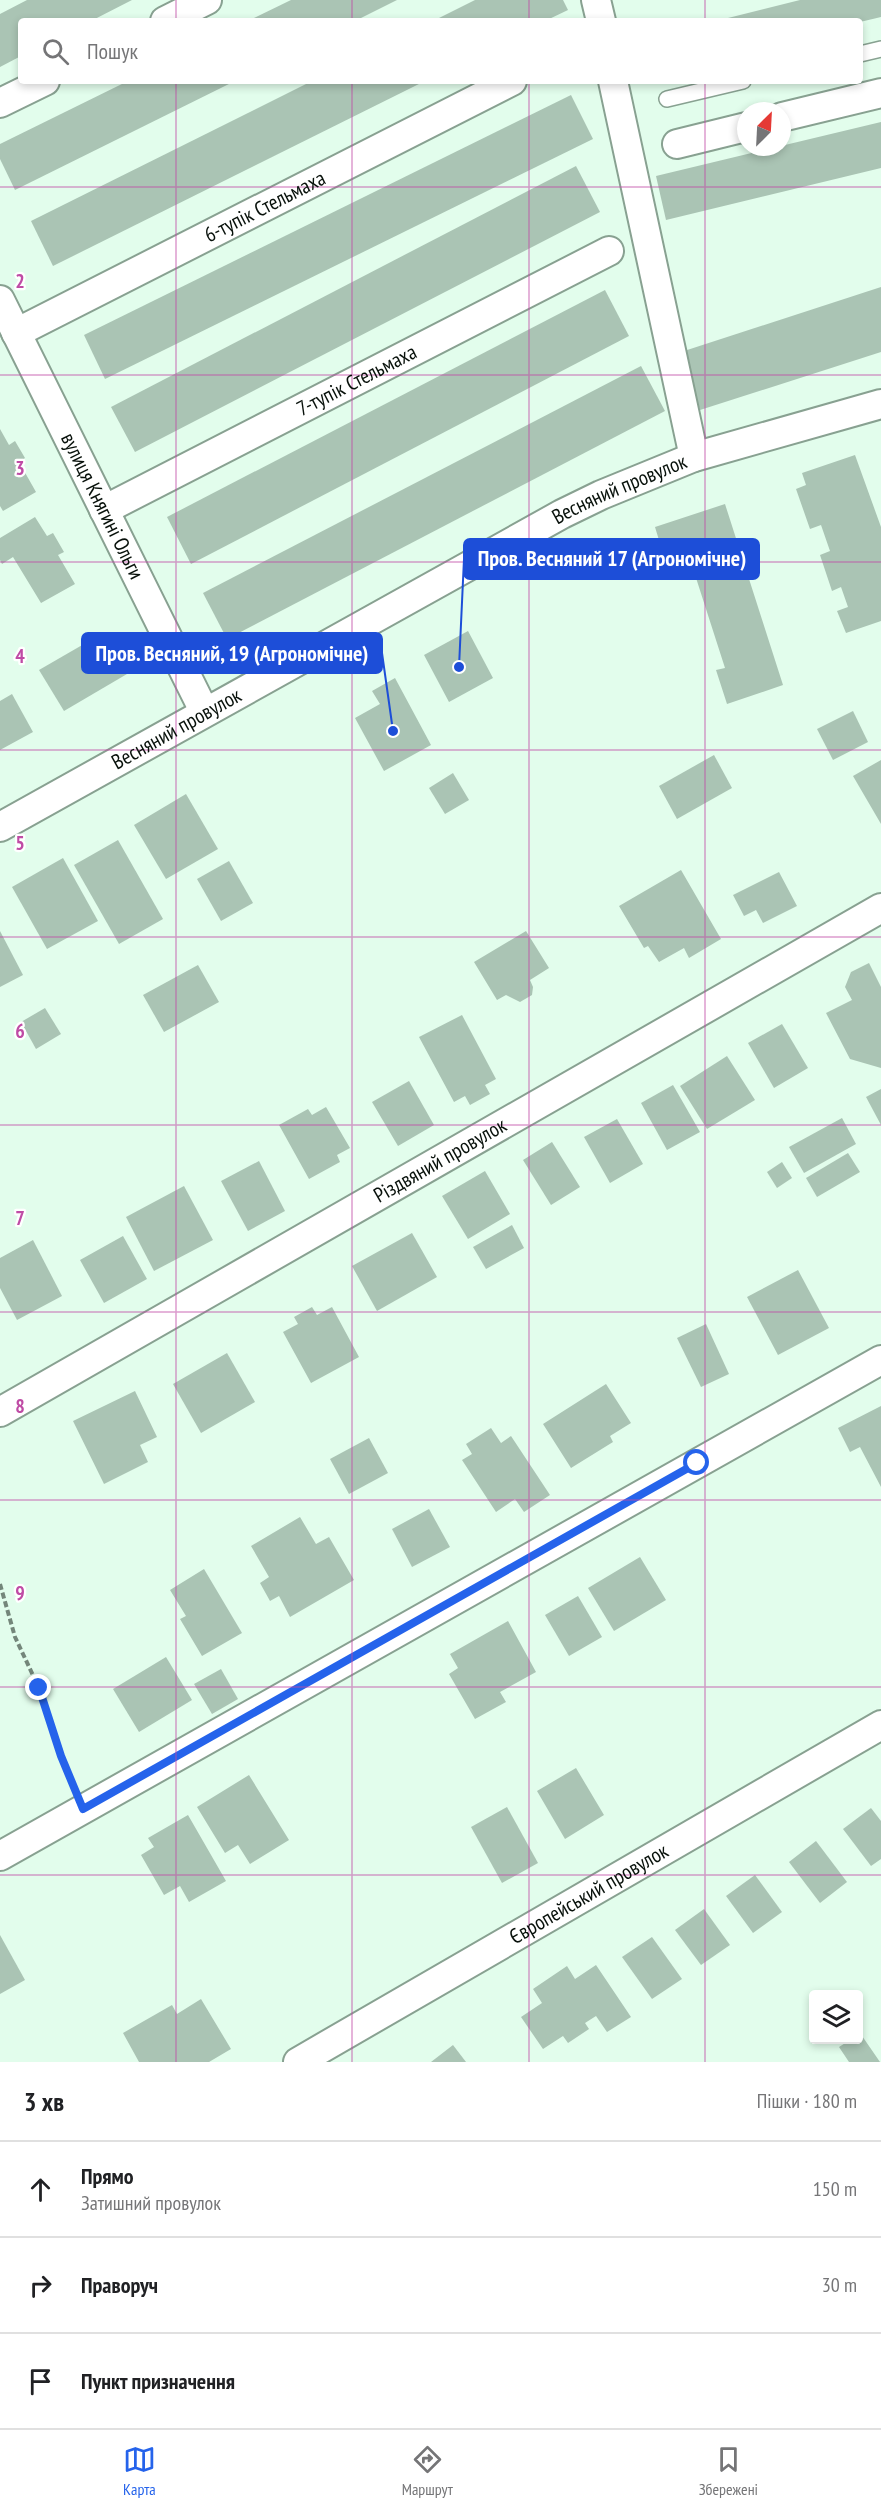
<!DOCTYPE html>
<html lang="uk">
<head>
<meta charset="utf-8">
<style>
	:root { --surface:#fff; --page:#f6f6f6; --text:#202124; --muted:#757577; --line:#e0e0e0; --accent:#2563eb }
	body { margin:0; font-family:"PT Sans Narrow",sans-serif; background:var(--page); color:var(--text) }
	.controls { position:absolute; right:18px; bottom:18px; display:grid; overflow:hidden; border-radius:6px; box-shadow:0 3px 9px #0003 }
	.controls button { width:54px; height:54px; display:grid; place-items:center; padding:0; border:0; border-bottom:2px solid var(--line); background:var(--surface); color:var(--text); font:30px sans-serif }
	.compass { position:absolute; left:737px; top:102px; width:54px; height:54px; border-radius:50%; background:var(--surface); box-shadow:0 3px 9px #0003; rotate:24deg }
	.stop { position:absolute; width:18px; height:18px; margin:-14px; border:4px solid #2563eb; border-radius:50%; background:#fff }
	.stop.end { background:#2563eb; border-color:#fff; box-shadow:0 2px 6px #0008 }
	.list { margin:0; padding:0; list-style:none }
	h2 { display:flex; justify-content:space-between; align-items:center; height:78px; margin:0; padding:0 24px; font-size:26px }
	h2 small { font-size:20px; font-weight:400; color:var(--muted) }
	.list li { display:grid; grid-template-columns:39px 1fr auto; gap:18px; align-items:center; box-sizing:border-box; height:96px; padding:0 24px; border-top:2px solid var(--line) }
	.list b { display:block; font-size:22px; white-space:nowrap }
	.list p { margin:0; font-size:20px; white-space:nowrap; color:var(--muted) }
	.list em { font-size:20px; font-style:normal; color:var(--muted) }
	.icon { flex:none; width:33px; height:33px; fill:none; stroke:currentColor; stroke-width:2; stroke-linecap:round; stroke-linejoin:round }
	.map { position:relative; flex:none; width:881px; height:2062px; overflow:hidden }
	.search { position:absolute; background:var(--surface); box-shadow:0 3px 9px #0003; left:18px; right:18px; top:18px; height:66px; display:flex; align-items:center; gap:15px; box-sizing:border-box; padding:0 21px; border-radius:6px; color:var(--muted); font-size:22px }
	.sheet { height:366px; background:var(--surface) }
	nav { display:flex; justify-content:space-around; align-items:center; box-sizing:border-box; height:84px; border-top:2px solid var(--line); background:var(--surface); font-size:16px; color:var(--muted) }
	nav a { display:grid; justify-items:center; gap:3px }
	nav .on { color:var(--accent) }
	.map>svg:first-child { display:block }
</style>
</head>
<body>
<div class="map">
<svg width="881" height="2062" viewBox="0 0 881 2062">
	<rect width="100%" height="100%" fill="#e2fdec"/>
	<!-- building -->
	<g fill="#aac4b4">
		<path d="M27,0H132L91,21H21V56L0,67V14Z"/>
		<path d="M291,0H397L355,21H248Z"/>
		<path d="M475,0H563L568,10L545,21H433Z"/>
		<path d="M800,0H881V17L860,22L716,21Z"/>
		<path d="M128,81H235L15,190L0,159V144Z"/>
		<path d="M312,81H425L53,266L31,221Z"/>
		<path d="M571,95L593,139L105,379L84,335Z"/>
		<path d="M881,122V168L666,220L656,176Z"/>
		<path d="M576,166L600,212L135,452L111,407Z"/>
		<path d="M881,287V352L700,410L681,352Z"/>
		<path d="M605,290L629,336L191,564L167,517Z"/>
		<path d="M641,366L665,411L227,639L203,593Z"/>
		<path d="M0,429L9,445L15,441L25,458L19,462L36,492L3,511L0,506Z"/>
		<path d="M855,455L881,527V621L846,633L837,611L848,607L841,587L832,591L820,555L830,551L821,525L810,529L796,489L806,485L802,473Z"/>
		<path d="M725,504L783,685L727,704L716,670L725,668L688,553L665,560L655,527Z"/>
		<path d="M35,517L47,536L53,533L64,552L58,555L75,584L41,603L13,557L2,564L0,560V538Z"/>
		<path d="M468,631L493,678L449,702L424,655Z"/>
		<path d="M103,633L127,674L64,711L39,670Z"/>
		<path d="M395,678L431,745L384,771L355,718L380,704L372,691Z"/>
		<path d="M12,694L33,732L0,750V701Z"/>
		<path d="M853,711L868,742L833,760L817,729Z"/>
		<path d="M714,755L732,788L677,819L659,786Z"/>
		<path d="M881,760V824L853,776Z"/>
		<path d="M453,773L469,800L445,814L429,788Z"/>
		<path d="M186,794L218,849L166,879L134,825Z"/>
		<path d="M118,840L163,919L119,944L74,865Z"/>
		<path d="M63,858L98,921L47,949L12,887Z"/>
		<path d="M229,861L253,903L221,921L197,879Z"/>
		<path d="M681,870L721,939L689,958L684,948L659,962L648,946L644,948L619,906Z"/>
		<path d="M779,872L797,906L763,923L756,910L744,916L733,895Z"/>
		<path d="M0,931L23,975L0,987Z"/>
		<path d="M526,931L549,968L530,980L533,987L532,995L520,1002L506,995L497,1000L474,962Z"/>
		<path d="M869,963L881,987V1068L850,1059L826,1013L852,1000L845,987L851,972Z"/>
		<path d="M198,965L219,1002L164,1032L143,995Z"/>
		<path d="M45,1008L61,1034L36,1049L21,1022Z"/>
		<path d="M462,1015L496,1079L485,1085L490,1094L470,1105L465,1096L454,1102L419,1037Z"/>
		<path d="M782,1024L808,1068L774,1088L748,1043Z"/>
		<path d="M727,1056L755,1100L707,1129L680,1086Z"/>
		<path d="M409,1081L434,1125L398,1146L372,1102Z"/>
		<path d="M673,1085L700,1132L667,1150L641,1103Z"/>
		<path d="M881,1089V1125L866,1097Z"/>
		<path d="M326,1107L350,1148L337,1155L340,1162L309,1179L279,1125L308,1109L312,1115Z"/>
		<path d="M842,1118L856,1144L804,1173L789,1147Z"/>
		<path d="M617,1119L643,1164L610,1183L584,1137Z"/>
		<path d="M552,1142L580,1187L551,1205L523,1160Z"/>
		<path d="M848,1153L860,1172L817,1197L806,1178Z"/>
		<path d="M259,1161L285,1211L248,1231L221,1181Z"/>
		<path d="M782,1162L792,1178L777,1188L767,1172Z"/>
		<path d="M485,1171L510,1214L468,1239L442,1196Z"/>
		<path d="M184,1186L213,1240L154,1271L126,1217Z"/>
		<path d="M512,1225L524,1248L486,1269L473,1247Z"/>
		<path d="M412,1233L437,1277L377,1311L352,1266Z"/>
		<path d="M123,1236L147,1279L104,1303L80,1260Z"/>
		<path d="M33,1240L62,1296L17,1320L0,1288V1258Z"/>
		<path d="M798,1270L829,1328L778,1355L747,1297Z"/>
		<path d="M312,1307L317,1315L332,1307L359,1357L311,1383L283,1332L298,1324L294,1317Z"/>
		<path d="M706,1324L729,1374L701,1387L677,1338Z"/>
		<path d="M227,1353L255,1402L201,1433L173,1384Z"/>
		<path d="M606,1384L631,1423L610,1436L613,1442L571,1468L543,1424Z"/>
		<path d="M135,1391L157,1437L140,1445L148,1462L104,1484L73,1421Z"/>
		<path d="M881,1406V1487L860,1447L850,1452L838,1428Z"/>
		<path d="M491,1428L501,1443L511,1436L550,1495L524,1512L515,1499L496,1512L462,1460L472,1454L466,1444Z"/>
		<path d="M369,1438L388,1473L349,1494L330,1459Z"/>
		<path d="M429,1509L450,1547L412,1567L392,1529Z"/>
		<path d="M300,1517L316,1544L329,1537L354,1580L290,1617L279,1596L270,1601L260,1583L269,1577L251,1546Z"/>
		<path d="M640,1557L666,1600L614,1631L588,1588Z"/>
		<path d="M204,1569L242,1633L202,1656L180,1619L186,1616L170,1590Z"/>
		<path d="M578,1596L602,1637L569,1656L545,1615Z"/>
		<path d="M508,1621L536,1672L500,1692L506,1702L475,1719L449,1674L458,1668L450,1654Z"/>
		<path d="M166,1657L192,1700L139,1732L113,1689Z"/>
		<path d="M221,1669L238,1699L212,1714L194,1684Z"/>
		<path d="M576,1768L604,1815L565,1839L537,1791Z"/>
		<path d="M249,1775L289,1840L250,1864L238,1845L225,1853L197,1807Z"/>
		<path d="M507,1807L538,1863L502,1883L471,1827Z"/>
		<path d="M871,1808L881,1821V1859L871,1866L843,1829Z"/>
		<path d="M188,1815L226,1881L189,1902L180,1886L164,1895L141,1855L154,1847L148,1838Z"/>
		<path d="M816,1841L847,1882L820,1903L789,1862Z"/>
		<path d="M755,1875L782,1912L753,1933L726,1896Z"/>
		<path d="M704,1909L730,1945L701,1965L675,1930Z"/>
		<path d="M0,1935L25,1980L0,1994Z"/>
		<path d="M652,1937L682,1979L652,1999L622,1957Z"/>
		<path d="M596,1965L631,2017L607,2032L596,2016L585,2023L589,2029L568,2043L563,2036L543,2049L521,2017L542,2003L533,1989L567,1966L575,1979Z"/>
		<path d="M201,1999L231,2049L209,2062H139L123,2033L172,2005L177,2014Z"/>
		<path d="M860,2033L880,2062H849L839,2047L850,2040H858Z"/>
		<path d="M453,2045L466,2062H431Z"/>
	</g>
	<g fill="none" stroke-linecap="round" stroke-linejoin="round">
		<defs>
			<g id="service">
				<path d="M860,54L881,49"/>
				<path d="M667,99L743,81"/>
			</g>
			<g id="minor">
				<path d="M596,0L601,21"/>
				<path d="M165,21L207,0"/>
				<path d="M613,81L694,457"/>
				<path d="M0,103L45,81"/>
				<path d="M782,117L881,93"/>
				<path d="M677,144L746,127"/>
				<path id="s1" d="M0,300L204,711"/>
				<path id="s2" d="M16,333L512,81"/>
				<path id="s3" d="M104,510L609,251"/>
				<path id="s4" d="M0,827L562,514L601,495L694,457L881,404"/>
				<path id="s5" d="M0,1412L881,908"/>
				<path d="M0,1856L881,1360"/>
				<path id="s6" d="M298,2062L881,1725"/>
			</g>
		</defs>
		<!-- service casing -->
		<use href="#service" stroke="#88a191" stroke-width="18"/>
		<!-- minor casing -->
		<use href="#minor" stroke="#88a191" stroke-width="32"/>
		<!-- path -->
		<path stroke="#74867a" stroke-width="4" stroke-dasharray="6 3" stroke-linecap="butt" d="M0,1584L15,1637L39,1688L72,1783"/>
		<!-- service -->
		<use href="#service" stroke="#fff" stroke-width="15"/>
		<!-- minor -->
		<use href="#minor" stroke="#fff" stroke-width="28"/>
	</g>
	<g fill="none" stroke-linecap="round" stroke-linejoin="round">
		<!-- route -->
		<path stroke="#2563eb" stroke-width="8" d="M39,1688L61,1756L83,1809L697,1463"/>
	</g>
	<!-- grid -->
	<path fill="none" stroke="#bf4ba5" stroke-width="1.5" stroke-opacity="0.55" d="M176,0V21M352,0V21M529,0V21M705,0V21M176,81V2062M352,81V2062M529,81V2062M705,81V2062M0,187H881M0,375H881M0,562H881M0,750H881M0,937H881M0,1125H881M0,1312H881M0,1500H881M0,1687H881M0,1875H881"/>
	<g text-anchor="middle" stroke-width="4.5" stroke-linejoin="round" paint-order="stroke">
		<!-- street labels -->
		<g font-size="21" fill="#08110b" stroke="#fff">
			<text dy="7" stroke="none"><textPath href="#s2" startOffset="279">6-тупік Стельмаха</textPath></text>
			<text dy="7" stroke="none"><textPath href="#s3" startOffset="284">7-тупік Стельмаха</textPath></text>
			<text dy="7" stroke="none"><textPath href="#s4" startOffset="706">Весняний провулок</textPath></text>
			<text dy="7" stroke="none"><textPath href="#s1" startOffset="230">вулиця Княгині Ольги</textPath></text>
			<text dy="7" stroke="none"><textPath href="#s4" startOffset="202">Весняний провулок</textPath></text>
			<text dy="7" stroke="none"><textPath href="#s5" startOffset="507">Різдвяний провулок</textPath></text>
			<text dy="7" stroke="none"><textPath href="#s6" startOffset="336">Європейський провулок</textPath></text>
		</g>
	</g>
	<g font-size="20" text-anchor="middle" font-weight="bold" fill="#bf4ba5" stroke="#fff" stroke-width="4.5" stroke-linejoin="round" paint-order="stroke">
		<text x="20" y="288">2</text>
		<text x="20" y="475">3</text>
		<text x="20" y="663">4</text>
		<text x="20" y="850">5</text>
		<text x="20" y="1038">6</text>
		<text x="20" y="1225">7</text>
		<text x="20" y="1413">8</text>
		<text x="20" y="1600">9</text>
	</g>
	<!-- callouts -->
	<path fill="none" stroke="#1d4ed8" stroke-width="2" d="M459 667L464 559M393 731L382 653"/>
	<g fill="#1d4ed8" stroke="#fff" stroke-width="2">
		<circle cx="459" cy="667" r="6"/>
		<circle cx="393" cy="731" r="6"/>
	</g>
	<g fill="#1d4ed8" stroke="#1d4ed8" stroke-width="2">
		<rect x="464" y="539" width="295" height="40" rx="6"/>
		<rect x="82" y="633" width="300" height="40" rx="6"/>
	</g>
	<g font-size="22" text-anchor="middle" font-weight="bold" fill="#fff">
		<text x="612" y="566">Пров. Весняний 17 (Агрономічне)</text>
		<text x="232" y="661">Пров. Весняний, 19 (Агрономічне)</text>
	</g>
</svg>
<div class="controls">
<button><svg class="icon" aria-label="layers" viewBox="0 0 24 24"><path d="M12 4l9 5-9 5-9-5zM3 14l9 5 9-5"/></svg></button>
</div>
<svg class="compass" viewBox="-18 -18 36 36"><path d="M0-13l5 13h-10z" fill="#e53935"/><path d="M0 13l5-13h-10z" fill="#757577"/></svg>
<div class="stop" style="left:697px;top:1463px"></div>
<div class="stop end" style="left:39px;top:1688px"></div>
<div class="search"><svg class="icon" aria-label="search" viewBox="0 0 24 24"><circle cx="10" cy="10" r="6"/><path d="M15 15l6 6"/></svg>Пошук</div>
</div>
<section class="sheet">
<h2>3 хв<small>Пішки · 180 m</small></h2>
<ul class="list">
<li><svg class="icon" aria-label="ahead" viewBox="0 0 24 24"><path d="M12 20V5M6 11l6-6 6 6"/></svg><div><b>Прямо</b><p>Затишний провулок</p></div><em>150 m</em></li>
<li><svg class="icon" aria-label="right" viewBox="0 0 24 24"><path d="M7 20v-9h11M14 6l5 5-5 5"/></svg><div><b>Праворуч</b></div><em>30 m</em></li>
<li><svg class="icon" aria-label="arrive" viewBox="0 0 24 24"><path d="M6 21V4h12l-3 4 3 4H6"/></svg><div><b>Пункт призначення</b></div></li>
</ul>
</section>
<nav>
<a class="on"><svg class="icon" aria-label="map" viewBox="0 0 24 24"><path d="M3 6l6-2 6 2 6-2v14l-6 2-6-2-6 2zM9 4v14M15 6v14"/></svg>Карта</a>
<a><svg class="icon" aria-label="directions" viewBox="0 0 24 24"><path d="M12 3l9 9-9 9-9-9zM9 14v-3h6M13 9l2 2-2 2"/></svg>Маршрут</a>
<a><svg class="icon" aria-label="saved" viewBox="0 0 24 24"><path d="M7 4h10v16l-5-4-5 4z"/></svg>Збережені</a>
</nav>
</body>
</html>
